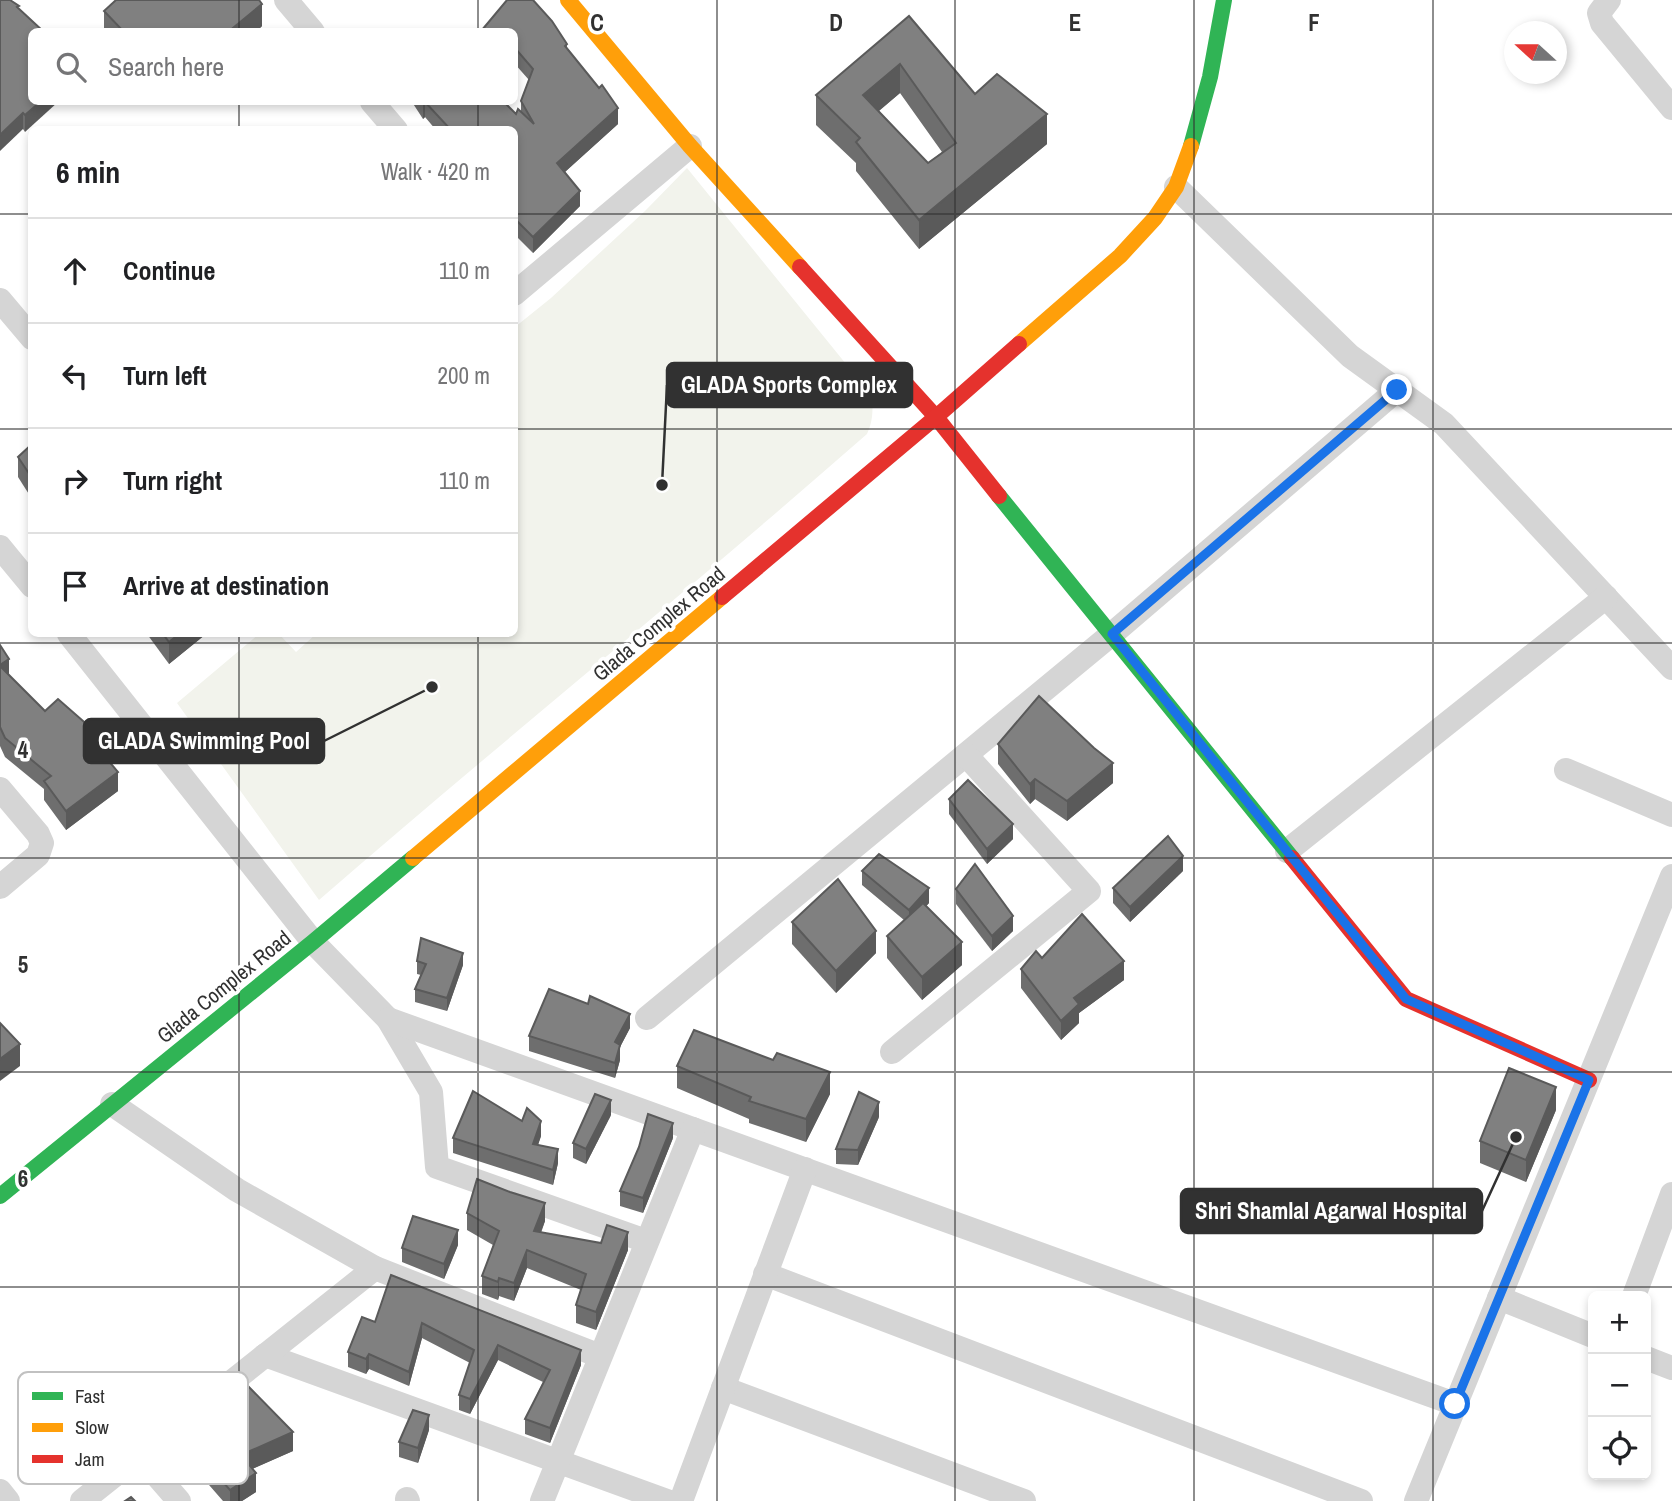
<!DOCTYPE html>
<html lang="en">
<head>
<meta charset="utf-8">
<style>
	:root { --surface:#fff; --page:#f2f2f2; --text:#202124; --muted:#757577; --line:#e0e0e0 }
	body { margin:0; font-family:"Archivo Narrow",sans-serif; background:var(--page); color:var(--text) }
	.controls { position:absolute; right:21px; bottom:21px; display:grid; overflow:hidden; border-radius:10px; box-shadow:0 4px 10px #0003 }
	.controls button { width:63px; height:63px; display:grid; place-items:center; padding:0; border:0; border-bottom:2px solid var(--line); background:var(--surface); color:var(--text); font:35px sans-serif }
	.compass { position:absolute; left:1504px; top:21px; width:63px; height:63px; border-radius:50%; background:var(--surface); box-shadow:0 4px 10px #0003; rotate:291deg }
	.stop { position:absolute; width:21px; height:21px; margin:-16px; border:5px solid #1a73e8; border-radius:50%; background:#fff }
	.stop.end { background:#1a73e8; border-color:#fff; box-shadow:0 2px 7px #0008 }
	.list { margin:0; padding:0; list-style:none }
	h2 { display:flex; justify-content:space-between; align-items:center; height:91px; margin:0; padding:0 28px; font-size:30px }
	h2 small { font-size:23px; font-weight:400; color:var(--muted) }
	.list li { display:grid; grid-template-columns:46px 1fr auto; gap:21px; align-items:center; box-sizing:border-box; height:105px; padding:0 28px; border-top:2px solid var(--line) }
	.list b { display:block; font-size:26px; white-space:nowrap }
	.list em { font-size:23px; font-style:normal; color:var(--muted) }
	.icon { flex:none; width:38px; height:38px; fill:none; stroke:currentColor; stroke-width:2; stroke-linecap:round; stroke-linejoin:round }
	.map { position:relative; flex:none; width:1672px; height:1501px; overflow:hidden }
	.search { position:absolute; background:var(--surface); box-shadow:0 4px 10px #0003; left:28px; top:28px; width:490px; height:77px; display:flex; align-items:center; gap:18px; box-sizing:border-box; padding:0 24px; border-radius:10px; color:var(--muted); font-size:26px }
	.panel { position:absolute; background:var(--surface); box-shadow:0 4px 10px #0003; left:28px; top:126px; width:490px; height:511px; border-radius:10px }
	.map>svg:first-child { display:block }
</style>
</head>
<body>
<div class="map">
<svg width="1672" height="1501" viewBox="0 0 1672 1501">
	<rect width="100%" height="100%" fill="#fff"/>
	<!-- green -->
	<path fill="#f2f3ec" d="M687,168L872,396C873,410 873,421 867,434C687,592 500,743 319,900L177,703L259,634H279L296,652L316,634H514L515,327L551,298L645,211Z"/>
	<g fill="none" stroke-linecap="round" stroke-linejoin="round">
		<!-- street -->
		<g stroke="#d5d5d5" stroke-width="24">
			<path d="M286,0L313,32"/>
			<path d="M1609,0L1599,13L1602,23L1672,108"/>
			<path d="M372,102L396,130"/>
			<path d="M1176,187L1350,356L1444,424L1672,668"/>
			<path d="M514,294L690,146"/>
			<path d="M0,300L32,338"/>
			<path d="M0,547L32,586"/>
			<path d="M69,634L313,942L388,1019L431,1092L437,1167L646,1241"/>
			<path d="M1566,770L1672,815"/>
			<path d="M0,789L38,834L42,843L38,855L0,887"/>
			<path d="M1287,851L1606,597"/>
			<path d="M647,1018L1112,634L1397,390"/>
			<path d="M388,1019L1455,1404"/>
			<path d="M892,1052L1089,891L966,755"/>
			<path d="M112,1104L237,1190L375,1268L600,1356"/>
			<path d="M765,1274L1361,1501"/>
			<path d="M1634,1296L1672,1194"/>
			<path d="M1499,1298L1593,1336"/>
			<path d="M265,1355L667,1501"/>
			<path d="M1646,1358L1672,1368"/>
			<path d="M723,1388L1024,1501"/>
			<path d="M139,1455L179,1501"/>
			<path d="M0,1491L8,1501"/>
			<path d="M407,1499L408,1501"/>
			<path d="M82,1501L375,1268"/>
			<path d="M542,1501L693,1129"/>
			<path d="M681,1501L805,1169"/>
			<path d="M1416,1501L1672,876"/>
		</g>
		<!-- fast -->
		<g stroke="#30b455" stroke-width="16">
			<path d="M1191,146L1210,77L1224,0"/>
			<path d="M999,496L1292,858"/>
			<path d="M0,1196L313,942L413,858"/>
		</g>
		<!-- slow -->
		<g stroke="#ff9f0a" stroke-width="16">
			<path d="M568,0L690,146L800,267"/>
			<path d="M1019,344L1120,256L1155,218L1176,187L1191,146"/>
			<path d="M413,858L722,597"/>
		</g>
		<!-- jam -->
		<g stroke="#e5322d" stroke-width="16">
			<path d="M800,267L936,417L999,496"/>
			<path d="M722,597L936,417L1019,344"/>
			<path d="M1292,858L1406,999L1589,1080"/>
		</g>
	</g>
	<!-- wall -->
	<g fill="#6e6e6e" fill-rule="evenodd">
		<path d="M507,0H533L552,21L567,44V48L599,88L602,85L618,108V124L565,172L580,191V206L533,253L514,234V130H436L425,117L423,119L412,102H504L516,114L518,109L521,112V101L529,80L514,63V32H482Z"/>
		<path d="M19,9L44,32L25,132L23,129Z"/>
		<path d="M104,11L262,26L256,32H104Z"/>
		<path d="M909,16L975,94L1047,144L919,249L856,171V163L816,125V95ZM900,93L942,152L928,163L879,111Z"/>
		<path d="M32,444V499L18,477V457Z"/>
		<path d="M147,634H206L169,664Z"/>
		<path d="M0,645L9,675L45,711L91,740L118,791L66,830L44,800V789L5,757L0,746Z"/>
		<path d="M998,744L1113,783L1067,821L1035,799L1030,804L998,764Z"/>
		<path d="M949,799L1013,839L987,864L949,814Z"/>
		<path d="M862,871L929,903L926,906L962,965L922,1000L887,958V936L904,920L862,885Z"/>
		<path d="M1183,871L1130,922L1113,903V888Z"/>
		<path d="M956,889L1013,931L992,951L956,904Z"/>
		<path d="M792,922L876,953L836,993L792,944Z"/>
		<path d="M1042,958L1124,980L1079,1013V1023L1061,1040L1021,988V969Z"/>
		<path d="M417,961L463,965L447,1011L415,1002V989L421,975L417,974Z"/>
		<path d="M630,1028L620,1047V1060L615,1078L529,1051V1036Z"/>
		<path d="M677,1066L830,1094L806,1142L749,1123V1119L677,1088Z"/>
		<path d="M1556,1110L1526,1182L1480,1163V1141Z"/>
		<path d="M611,1115L586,1164L573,1158V1143Z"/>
		<path d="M879,1117L858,1165L836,1164V1149Z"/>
		<path d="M541,1136L538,1145L558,1163L553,1185L453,1153V1138Z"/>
		<path d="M673,1138L643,1213L620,1206V1191Z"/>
		<path d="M467,1213L545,1221L541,1233L628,1250L596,1330L576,1323V1305L581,1290L527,1268L514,1301L499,1296L498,1300L482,1294V1276L493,1245L467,1230Z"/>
		<path d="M458,1245L444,1279L402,1262V1248Z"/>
		<path d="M391,1275L581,1365L550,1443L525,1434V1419L543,1382L498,1360L470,1414L459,1410V1395L470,1363L422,1338L409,1386L369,1369L366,1374L348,1367V1352L375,1322Z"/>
		<path d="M429,1430L418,1463L399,1457V1442Z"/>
		<path d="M182,1436L293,1451L252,1469L256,1492L242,1501H223L182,1454Z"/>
	</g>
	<!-- shaded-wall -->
	<g fill="#5a5a5a">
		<path d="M262,4V26L256,32H228Z"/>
		<path d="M900,64V93L863,124V95Z"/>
		<path d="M40,102H58L25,132V115Z"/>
		<path d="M425,102V117L423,119V103Z"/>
		<path d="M618,108V124L557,179V163Z"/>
		<path d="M23,113V129L0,151V135Z"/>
		<path d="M1047,114V144L919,249V220Z"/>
		<path d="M580,191V206L533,253V237Z"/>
		<path d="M179,634H206L169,664V642Z"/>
		<path d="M9,659V678L0,684V665Z"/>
		<path d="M91,728V747L85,733Z"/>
		<path d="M1113,763V783L1067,821V801Z"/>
		<path d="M118,772V791L66,830V811Z"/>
		<path d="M1035,779V799L1030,804V784Z"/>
		<path d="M1013,824V839L987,864V849Z"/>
		<path d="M1183,856V871L1130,922V907Z"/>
		<path d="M929,888V903L909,925V910Z"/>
		<path d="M1013,916V931L992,951V936Z"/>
		<path d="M876,931V953L836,993V971Z"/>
		<path d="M962,942V965L922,1000V977Z"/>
		<path d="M463,953V965L447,1011V998Z"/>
		<path d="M1124,961V980L1079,1013V1023L1061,1040V1021L1074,998Z"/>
		<path d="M630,1014V1028L620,1047V1060L615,1078V1042Z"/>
		<path d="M20,1044V1066L0,1081V1059Z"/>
		<path d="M830,1072V1094L806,1142V1119Z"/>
		<path d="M1556,1087V1110L1526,1182V1160Z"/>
		<path d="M611,1100V1115L586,1164V1149Z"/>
		<path d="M879,1102V1117L858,1165V1150Z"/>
		<path d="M541,1121V1136L533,1159V1144Z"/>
		<path d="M673,1123V1138L643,1213V1198Z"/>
		<path d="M558,1149V1163L553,1185V1170Z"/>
		<path d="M545,1203V1221L534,1249V1231Z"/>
		<path d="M458,1230V1245L444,1279V1264Z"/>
		<path d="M628,1232V1250L596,1330V1312Z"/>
		<path d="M527,1250V1268L514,1301V1283Z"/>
		<path d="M499,1278V1296L498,1300V1282Z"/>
		<path d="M422,1323V1338L409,1386V1372Z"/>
		<path d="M498,1345V1360L470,1414V1399Z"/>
		<path d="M581,1350V1365L550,1443V1428Z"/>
		<path d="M369,1354V1369L366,1374V1359Z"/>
		<path d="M429,1415V1430L418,1463V1448Z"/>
		<path d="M293,1432V1451L241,1474V1455Z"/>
		<path d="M256,1473V1492L242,1501H230V1490Z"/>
	</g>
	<!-- building -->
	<g fill="#808080" stroke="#5a5a5a" stroke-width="2" fill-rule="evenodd">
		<path d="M0,0H10L19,6L17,7L44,32H32V102H40L25,115L23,113L0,135Z"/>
		<path d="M116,0H259L262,4L228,32H124L104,11Z"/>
		<path d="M507,0H533L552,21L567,44L565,46L599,88L602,85L618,108L557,163L580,191L533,237L514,218V130H451L425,102L423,103L422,102H504L516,114L518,109L534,124L521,101L533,69L514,47V32H483L482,30Z"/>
		<path d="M909,16L975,94L997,74L1047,114L919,220L856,142L860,138L816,95ZM900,64L956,143L928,163L863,95Z"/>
		<path d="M32,444V478L18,457Z"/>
		<path d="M163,634H179L169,642Z"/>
		<path d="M0,645L9,659L0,665Z"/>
		<path d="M0,666L45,711L58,699L91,728L85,733L118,772L66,811L44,781L51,776L5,738L0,727Z"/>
		<path d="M1039,696L1094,748L1113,763L1067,801L1035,779L1030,784L998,744Z"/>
		<path d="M968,780L1013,824L987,849L949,799Z"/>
		<path d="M1168,836L1183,856L1130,907L1113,888Z"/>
		<path d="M879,854L929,888L909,910L862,871Z"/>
		<path d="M975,864L1013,916L992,936L956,889Z"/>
		<path d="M838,879L876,931L836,971L792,922Z"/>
		<path d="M923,903L962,942L922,977L887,936Z"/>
		<path d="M1082,914L1124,961L1074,998L1079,1004L1061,1021L1021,969L1036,951L1042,958Z"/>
		<path d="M421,938L463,953L447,998L415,989L426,964L417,961Z"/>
		<path d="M549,989L588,1004L590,996L630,1014L615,1042L620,1045L615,1063L529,1036Z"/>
		<path d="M0,1023L20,1044L0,1059Z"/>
		<path d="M694,1030L773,1060L777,1053L830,1072L806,1119L749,1101L751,1097L677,1066Z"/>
		<path d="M1509,1068L1556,1087L1526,1160L1480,1141Z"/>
		<path d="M473,1091L522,1121L527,1108L541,1121L533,1144L558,1149L553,1170L453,1138Z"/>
		<path d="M859,1092L879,1102L858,1150L836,1149Z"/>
		<path d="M595,1094L611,1100L586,1149L573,1143Z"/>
		<path d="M648,1114L673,1123L643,1198L620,1191L639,1147Z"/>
		<path d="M477,1179L510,1192L545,1203L534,1231L601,1243L607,1225L628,1232L596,1312L576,1305L586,1274L527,1250L514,1283L499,1278L498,1282L482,1276L499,1231L467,1213Z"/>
		<path d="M413,1216L458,1230L444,1264L402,1248Z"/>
		<path d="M391,1275L581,1350L550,1428L525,1419L550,1370L498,1345L470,1399L459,1395L474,1350L422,1323L409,1372L369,1354L366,1359L348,1352L362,1317L375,1322Z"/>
		<path d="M245,1383L293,1432L241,1455L256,1473L230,1490L182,1436L221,1397Z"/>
		<path d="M413,1410L429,1415L418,1448L399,1442Z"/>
		<path d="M131,1497L135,1501H125Z"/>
	</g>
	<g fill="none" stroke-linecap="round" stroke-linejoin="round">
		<!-- route -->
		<path stroke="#1a73e8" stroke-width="9" d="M1397,390L1112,634L1406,999L1589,1080L1455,1404"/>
	</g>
	<!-- grid -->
	<path fill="none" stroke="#313131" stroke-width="2" stroke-opacity="0.55" d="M239,0V32M478,0V32M717,0V1501M955,0V1501M1194,0V1501M1433,0V1501M239,102V130M478,102V130M0,214H32M514,214H1672M0,429H32M514,429H1672M239,634V1501M478,634V1501M0,643H1672M0,858H1672M0,1072H1672M0,1287H1672"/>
	<g text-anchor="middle" stroke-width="7" stroke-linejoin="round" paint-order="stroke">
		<!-- street labels -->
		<g font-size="21" fill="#313131" stroke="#fff">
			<text transform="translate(659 624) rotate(-40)" y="7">Glada Complex Road</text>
			<text transform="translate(224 987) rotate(-39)" y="7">Glada Complex Road</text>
		</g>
	</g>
	<!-- legend -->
	<rect x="18" y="1372" width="230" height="112" rx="10" fill="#fff" stroke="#c1c1c1" stroke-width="2"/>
	<rect x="32" y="1392" width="31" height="8" fill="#30b455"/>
	<rect x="32" y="1423" width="31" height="9" fill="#ff9f0a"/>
	<rect x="32" y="1455" width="31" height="8" fill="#e5322d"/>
	<g font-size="19" fill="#313131">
		<text x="75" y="1403">Fast</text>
		<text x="75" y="1434">Slow</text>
		<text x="75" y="1466">Jam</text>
	</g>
	<g font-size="23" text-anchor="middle" font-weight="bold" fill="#313131" stroke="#fff" stroke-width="7" stroke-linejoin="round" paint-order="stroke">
		<text x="597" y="31">C</text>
		<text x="836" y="31">D</text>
		<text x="1075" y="31">E</text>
		<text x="1314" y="31">F</text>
		<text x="23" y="758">4</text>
		<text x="23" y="973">5</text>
		<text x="23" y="1187">6</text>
	</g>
	<!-- callouts -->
	<path fill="none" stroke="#313131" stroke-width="2.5" d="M662 485L667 385M432 687L324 741M1516 1137L1482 1211"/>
	<g fill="#313131" stroke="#fff" stroke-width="2.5">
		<circle cx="662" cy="485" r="7"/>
		<circle cx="432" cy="687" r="7"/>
		<circle cx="1516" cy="1137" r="7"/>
	</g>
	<g fill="#313131" stroke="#313131" stroke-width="2.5">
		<rect x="667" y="363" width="245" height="44" rx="7"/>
		<rect x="84" y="719" width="240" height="44" rx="7"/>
		<rect x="1181" y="1189" width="301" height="44" rx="7"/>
	</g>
	<g font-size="23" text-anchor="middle" font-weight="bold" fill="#fff">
		<text x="789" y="393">GLADA Sports Complex</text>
		<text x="204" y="749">GLADA Swimming Pool</text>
		<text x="1331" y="1219">Shri Shamlal Agarwal Hospital</text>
	</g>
</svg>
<div class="controls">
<button>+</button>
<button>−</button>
<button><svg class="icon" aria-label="locate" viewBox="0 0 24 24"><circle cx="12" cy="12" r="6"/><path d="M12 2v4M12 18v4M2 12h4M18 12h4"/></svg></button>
</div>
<svg class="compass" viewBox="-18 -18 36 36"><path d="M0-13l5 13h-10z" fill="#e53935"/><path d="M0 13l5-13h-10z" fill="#757577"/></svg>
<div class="stop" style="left:1455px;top:1404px"></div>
<div class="stop end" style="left:1397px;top:390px"></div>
<div class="search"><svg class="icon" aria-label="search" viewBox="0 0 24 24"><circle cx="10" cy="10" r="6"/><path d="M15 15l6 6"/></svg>Search here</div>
<section class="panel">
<h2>6 min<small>Walk · 420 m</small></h2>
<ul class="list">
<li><svg class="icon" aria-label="ahead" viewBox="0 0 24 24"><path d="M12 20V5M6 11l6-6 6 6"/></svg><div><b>Continue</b></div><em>110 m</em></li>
<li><svg class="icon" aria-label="left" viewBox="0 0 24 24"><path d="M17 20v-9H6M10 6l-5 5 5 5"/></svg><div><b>Turn left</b></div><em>200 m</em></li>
<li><svg class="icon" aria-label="right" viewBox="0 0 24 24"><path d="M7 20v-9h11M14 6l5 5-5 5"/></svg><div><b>Turn right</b></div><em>110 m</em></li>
<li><svg class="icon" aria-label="arrive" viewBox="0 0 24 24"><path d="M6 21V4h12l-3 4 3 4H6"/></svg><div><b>Arrive at destination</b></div></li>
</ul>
</section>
</div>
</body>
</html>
